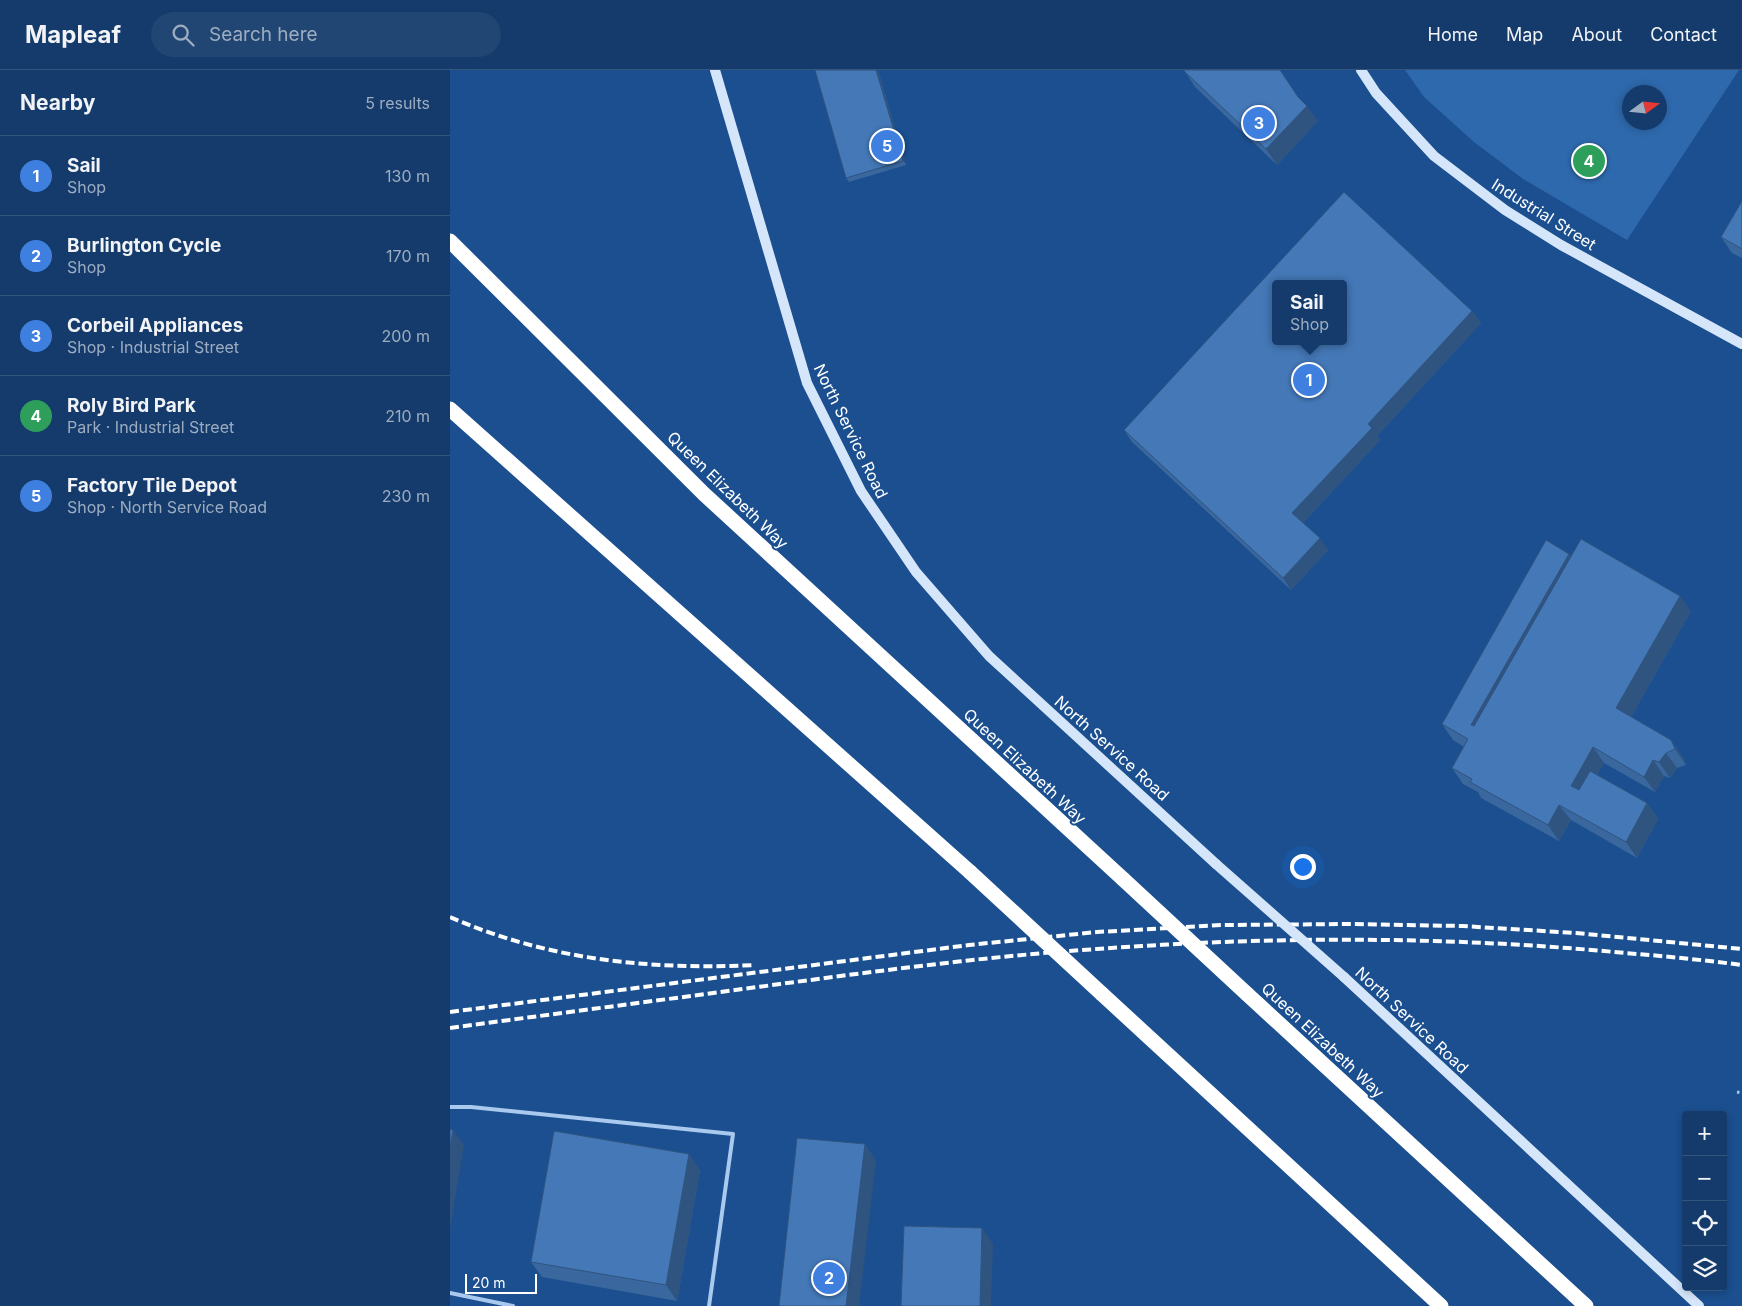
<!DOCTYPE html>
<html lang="en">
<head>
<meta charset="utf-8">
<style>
	:root { --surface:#143b6b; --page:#214673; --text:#f1f3f6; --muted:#9dadc1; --line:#33557e; --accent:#95b2f1 }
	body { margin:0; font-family:Inter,sans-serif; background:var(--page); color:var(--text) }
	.controls { position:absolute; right:15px; bottom:15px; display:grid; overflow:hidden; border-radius:5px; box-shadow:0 2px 8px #0003 }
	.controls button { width:45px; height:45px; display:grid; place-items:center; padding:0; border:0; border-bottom:1px solid var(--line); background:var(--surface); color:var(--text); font:25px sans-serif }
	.compass { position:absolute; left:1172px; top:15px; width:45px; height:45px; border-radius:50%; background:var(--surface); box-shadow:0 2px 8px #0003; rotate:75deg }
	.scale { position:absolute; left:15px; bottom:12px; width:72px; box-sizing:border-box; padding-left:5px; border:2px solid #fff; border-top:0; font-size:14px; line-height:18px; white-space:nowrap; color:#fff; -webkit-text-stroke:4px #1b4f8f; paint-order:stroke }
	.you { position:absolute; left:852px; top:796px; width:18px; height:18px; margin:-12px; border:4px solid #fff; border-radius:50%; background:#1a73e8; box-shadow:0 0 0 8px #1a73e833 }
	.badge { display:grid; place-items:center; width:32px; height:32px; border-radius:50%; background:var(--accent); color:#fff; font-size:16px; font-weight:700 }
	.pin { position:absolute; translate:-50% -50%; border:2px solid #fff; box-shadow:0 1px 5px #0006 }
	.popup { position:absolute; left:822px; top:210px; width:75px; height:65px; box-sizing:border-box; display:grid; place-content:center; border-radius:5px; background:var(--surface); filter:drop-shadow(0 1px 4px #0005); font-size:16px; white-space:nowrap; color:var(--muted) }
	.popup b { font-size:19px; color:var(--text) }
	.popup::after { content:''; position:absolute; left:50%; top:100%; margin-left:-10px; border:10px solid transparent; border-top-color:var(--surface) }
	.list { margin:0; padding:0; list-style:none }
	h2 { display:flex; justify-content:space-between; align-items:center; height:65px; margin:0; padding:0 20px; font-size:21px }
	h2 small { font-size:16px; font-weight:400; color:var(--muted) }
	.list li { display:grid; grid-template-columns:32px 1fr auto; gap:15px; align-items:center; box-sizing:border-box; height:80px; padding:0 20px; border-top:1px solid var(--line) }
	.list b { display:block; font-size:19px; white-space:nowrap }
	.list p { margin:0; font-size:16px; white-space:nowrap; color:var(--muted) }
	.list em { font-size:16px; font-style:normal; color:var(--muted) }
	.icon { flex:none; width:28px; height:28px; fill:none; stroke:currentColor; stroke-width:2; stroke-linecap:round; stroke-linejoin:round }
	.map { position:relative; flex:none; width:1292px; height:1236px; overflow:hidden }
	header { display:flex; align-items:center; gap:30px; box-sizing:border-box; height:70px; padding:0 25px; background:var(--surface); border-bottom:1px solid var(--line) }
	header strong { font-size:24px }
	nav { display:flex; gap:28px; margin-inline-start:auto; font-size:18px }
	.search { width:350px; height:45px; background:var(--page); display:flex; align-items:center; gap:12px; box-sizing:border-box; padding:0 18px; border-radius:28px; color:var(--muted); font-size:19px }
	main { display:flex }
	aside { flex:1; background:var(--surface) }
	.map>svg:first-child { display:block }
</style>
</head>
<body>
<header>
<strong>Mapleaf</strong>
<div class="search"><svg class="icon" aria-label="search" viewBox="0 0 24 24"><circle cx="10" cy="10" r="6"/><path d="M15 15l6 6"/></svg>Search here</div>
<nav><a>Home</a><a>Map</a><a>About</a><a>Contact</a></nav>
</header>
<main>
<aside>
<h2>Nearby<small>5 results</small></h2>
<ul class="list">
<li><span class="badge" style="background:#3f7fe0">1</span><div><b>Sail</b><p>Shop</p></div><em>130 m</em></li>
<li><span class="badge" style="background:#3f7fe0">2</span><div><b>Burlington Cycle</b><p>Shop</p></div><em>170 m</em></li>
<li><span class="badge" style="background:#3f7fe0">3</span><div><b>Corbeil Appliances</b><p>Shop · Industrial Street</p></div><em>200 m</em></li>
<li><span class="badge" style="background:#2e9e5b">4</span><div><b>Roly Bird Park</b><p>Park · Industrial Street</p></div><em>210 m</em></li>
<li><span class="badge" style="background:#3f7fe0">5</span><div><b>Factory Tile Depot</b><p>Shop · North Service Road</p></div><em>230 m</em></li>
</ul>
</aside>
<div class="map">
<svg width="1292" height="1236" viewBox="0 0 1292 1236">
	<rect width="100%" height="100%" fill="#1b4f8f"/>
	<!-- green -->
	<path fill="#2e69ad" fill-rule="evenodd" d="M955,0H1289L1177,170L1073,109L1024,72L974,27ZM1180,22H1210V52H1180Z"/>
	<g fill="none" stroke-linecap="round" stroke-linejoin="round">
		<!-- path -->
		<path stroke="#a9c9ee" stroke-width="3" stroke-dasharray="2.5 4" stroke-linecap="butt" d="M1287,1022L1292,1023"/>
		<!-- lane -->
		<g stroke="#a9c9ee" stroke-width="4">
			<path d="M0,1037H21L283,1064L259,1236"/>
			<path d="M0,1223L63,1236"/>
		</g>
		<!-- secondary -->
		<g stroke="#d6e6fa" stroke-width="10">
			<path d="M265,0L357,313L411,421L466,502L539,586L766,794"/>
			<path d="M911,0L926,23L984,86L1055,140L1111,175L1292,274"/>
			<path d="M894,907L1249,1236"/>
		</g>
		<!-- highway -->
		<g stroke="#fff" stroke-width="15">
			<path d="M0,171L254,424L673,809"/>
			<path d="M0,339L520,802"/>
			<path d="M652,924L991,1236"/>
			<path d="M797,924L1136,1236"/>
		</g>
		<!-- rail -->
		<g stroke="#fff" stroke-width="4" stroke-dasharray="9 4" stroke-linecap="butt">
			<path d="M0,847C98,890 199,900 305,895"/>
			<path d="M0,942L519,875L647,862L773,855L903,854L1012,856L1126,863L1292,879"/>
			<path d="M0,958C110,943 220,929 330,914C435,900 541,886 647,879C823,866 1000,866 1175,883C1214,886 1253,890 1292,895"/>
		</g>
		<!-- secondary-bridge -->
		<path stroke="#d6e6fa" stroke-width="10" d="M766,794L894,907"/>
		<!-- highway-bridge -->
		<g stroke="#fff" stroke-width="15">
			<path d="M520,802L652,924"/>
			<path d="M673,809L797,924"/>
		</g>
	</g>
	<!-- wall -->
	<g fill="#3a679d">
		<path d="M428,0L456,95L399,112L396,108Z"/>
		<path d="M734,0H830L849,28L868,51L827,95L745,17Z"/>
		<path d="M1292,131V188L1282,183L1271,167Z"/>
		<path d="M1022,241L1031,253L927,366L930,370L853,453L878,480L841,520L682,372L674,360Z"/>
		<path d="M1119,484L1121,487L1241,541L1181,647L1221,670L1232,686L1236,695L1227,698L1220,708L1214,706L1205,722L1154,693L1147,705L1197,733L1208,749L1187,788L1121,750L1109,771L1031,728L1028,722L1013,714L1002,698L1014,677L1003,670L992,654Z"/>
		<path d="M250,1100L227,1231L92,1207L81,1192Z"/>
	</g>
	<!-- shaded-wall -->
	<g fill="#305480">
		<path d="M426,0H428L456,95L453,91Z"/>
		<path d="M830,0L855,38L857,36L868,51L827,95L816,79Z"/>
		<path d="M1022,241L1031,253L927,366L930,370L851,455L842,443L918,354Z"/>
		<path d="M870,468L878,480L841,520L833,508Z"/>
		<path d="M1119,484L1130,499L1033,671L1021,655Z"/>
		<path d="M1230,526L1241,541L1177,654L1166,638Z"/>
		<path d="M1221,670L1232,686L1236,695L1225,679Z"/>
		<path d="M1143,677L1154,693L1132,732L1121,716Z"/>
		<path d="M1216,683L1227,698L1220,708L1209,692Z"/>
		<path d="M1203,690L1214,706L1205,722L1194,707Z"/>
		<path d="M1197,733L1208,749L1187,788L1176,772Z"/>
		<path d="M1109,735L1121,750L1109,771L1098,755Z"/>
		<path d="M3,1060L14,1075L0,1159V1079Z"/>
		<path d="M415,1074L426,1090L409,1236H396Z"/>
		<path d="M239,1084L250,1100L227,1231L216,1215Z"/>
		<path d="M532,1158L543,1174L541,1236H530Z"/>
	</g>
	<!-- building -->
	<g fill="#4478b7" stroke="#305480" fill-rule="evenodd">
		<path d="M365,0H426L453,91L396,108Z"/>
		<path d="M734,0H830L848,27L857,36L816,79L734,1Z"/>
		<path d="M894,122L1022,241L918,354L922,358L842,443L870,468L833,508L674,360ZM825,214H893V271H825Z"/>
		<path d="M1292,131V179L1271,167Z"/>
		<path d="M1131,469L1230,526L1166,638L1221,670L1225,679L1216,683L1209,692L1203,690L1194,707L1143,677L1121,716L1129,720L1140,701L1197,733L1176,772L1109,735L1098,755L1020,712L1022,709L1002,698L1018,669L992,654L1096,470L1119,484L1021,655L1024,656Z"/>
		<path d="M0,1059L3,1060L0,1079Z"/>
		<path d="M104,1061L239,1084L216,1215L81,1192Z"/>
		<path d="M347,1068L415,1074L396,1236H329Z"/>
		<path d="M454,1156L532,1158L530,1236H451Z"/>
	</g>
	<g text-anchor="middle" stroke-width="4" stroke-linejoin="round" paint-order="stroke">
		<!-- street labels -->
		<g font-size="16" fill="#fff" stroke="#1b4f8f">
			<text transform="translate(1094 144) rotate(32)" y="6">Industrial Street</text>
			<text transform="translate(401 361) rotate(64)" y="6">North Service Road</text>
			<text transform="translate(278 420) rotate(44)" y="6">Queen Elizabeth Way</text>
			<text transform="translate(662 678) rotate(42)" y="6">North Service Road</text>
			<text transform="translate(575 696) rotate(43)" y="6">Queen Elizabeth Way</text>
			<text transform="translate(962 950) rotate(43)" y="6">North Service Road</text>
			<text transform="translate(873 970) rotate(43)" y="6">Queen Elizabeth Way</text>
		</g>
	</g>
</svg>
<div class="controls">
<button>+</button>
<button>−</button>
<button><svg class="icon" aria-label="locate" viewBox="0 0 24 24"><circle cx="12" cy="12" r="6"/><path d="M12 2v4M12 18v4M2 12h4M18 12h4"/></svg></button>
<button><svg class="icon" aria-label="layers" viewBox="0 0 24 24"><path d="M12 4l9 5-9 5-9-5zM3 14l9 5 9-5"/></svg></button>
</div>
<svg class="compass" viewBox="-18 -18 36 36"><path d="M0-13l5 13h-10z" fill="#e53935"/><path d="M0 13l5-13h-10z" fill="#9dadc1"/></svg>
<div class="scale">20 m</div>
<div class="you"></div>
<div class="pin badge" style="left:859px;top:310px;background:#3f7fe0">1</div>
<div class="popup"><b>Sail</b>Shop</div>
<div class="pin badge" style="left:379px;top:1208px;background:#3f7fe0">2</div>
<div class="pin badge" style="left:809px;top:53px;background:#3f7fe0">3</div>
<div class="pin badge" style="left:1139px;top:91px;background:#2e9e5b">4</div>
<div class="pin badge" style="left:437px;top:76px;background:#3f7fe0">5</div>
</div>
</main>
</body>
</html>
